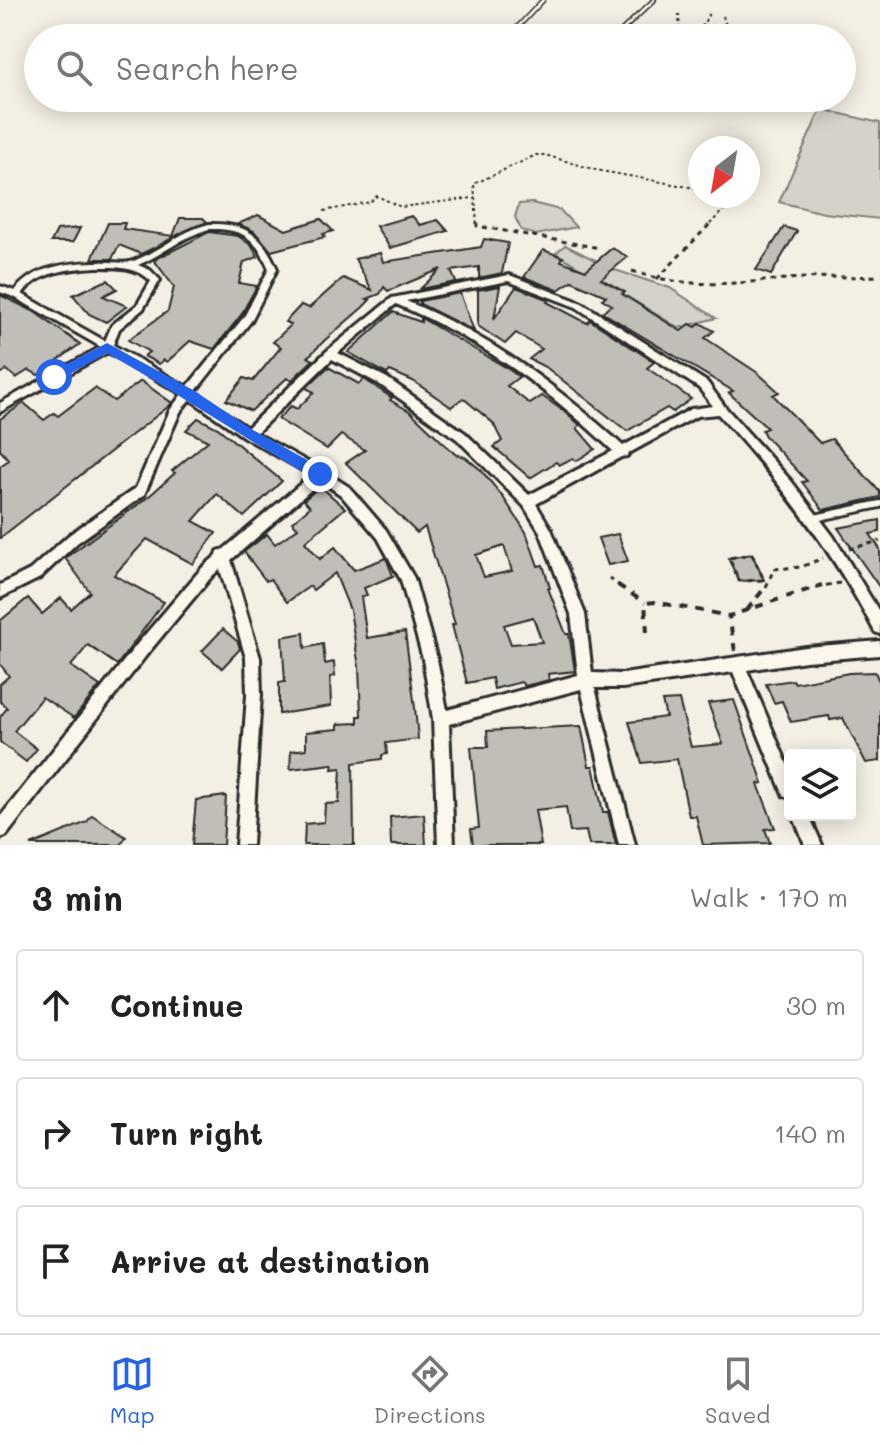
<!DOCTYPE html>
<html lang="en">
<head>
<meta charset="utf-8">
<style>
	:root { --surface:#fff; --page:#f6f6f6; --text:#222; --muted:#767676; --line:#e0e0e0; --accent:#2563eb }
	body { margin:0; font-family:Mali,sans-serif; background:var(--page); color:var(--text) }
	.controls { position:absolute; right:24px; bottom:24px; display:grid; overflow:hidden; border-radius:8px; box-shadow:0 4px 20px #0003 }
	.controls button { width:72px; height:72px; display:grid; place-items:center; padding:0; border:0; border-bottom:2px solid var(--line); background:var(--surface); color:var(--text); font:40px sans-serif }
	.compass { position:absolute; left:688px; top:136px; width:72px; height:72px; border-radius:50%; background:var(--surface); box-shadow:0 4px 20px #0003; rotate:211deg }
	.stop { position:absolute; width:24px; height:24px; margin:-18px; border:6px solid #2563eb; border-radius:50%; background:#fff }
	.stop.end { background:#2563eb; border-color:#fff; box-shadow:0 2px 8px #0008 }
	.list { margin:0; padding:0; list-style:none }
	h2 { display:flex; justify-content:space-between; align-items:center; height:104px; margin:0; padding:0 32px; font-size:34px }
	h2 small { font-size:26px; font-weight:400; color:var(--muted) }
	.list li { display:grid; grid-template-columns:52px 1fr auto; gap:24px; align-items:center; box-sizing:border-box; height:112px; margin:0 16px 16px; padding:0 16px; border:2px solid var(--line); border-radius:8px }
	.list b { display:block; font-size:30px; white-space:nowrap }
	.list em { font-size:26px; font-style:normal; color:var(--muted) }
	.icon { flex:none; width:44px; height:44px; fill:none; stroke:currentColor; stroke-width:2; stroke-linecap:round; stroke-linejoin:round }
	.map { position:relative; flex:none; width:880px; height:845px; overflow:hidden }
	.search { position:absolute; background:var(--surface); box-shadow:0 4px 20px #0003; left:24px; right:24px; top:24px; height:88px; display:flex; align-items:center; gap:20px; box-sizing:border-box; padding:0 28px; border-radius:44px; color:var(--muted); font-size:30px }
	.sheet { height:488px; background:var(--surface) }
	nav { display:flex; justify-content:space-around; align-items:center; box-sizing:border-box; height:112px; border-top:2px solid var(--line); background:var(--surface); font-size:22px; color:var(--muted) }
	nav a { display:grid; justify-items:center; gap:4px }
	nav .on { color:var(--accent) }
	.map>svg:first-child { display:block }
</style>
</head>
<body>
<div class="map">
<svg width="880" height="845" viewBox="0 0 880 845">
	<rect width="100%" height="100%" fill="#f3efe4"/>
	<filter id="ink" filterUnits="userSpaceOnUse"><feTurbulence type="fractalNoise" baseFrequency=".0125" numOctaves="2"/><feDisplacementMap in="SourceGraphic" scale="16" xChannelSelector="R" yChannelSelector="G"/><feConvolveMatrix kernelMatrix="1 2 1 2 8 2 1 2 1" color-interpolation-filters="sRGB"/></filter>
	<g filter="url(#ink)">
		<!-- green -->
		<g fill="#d5d2c9" stroke="#807e7a" stroke-width="2">
			<path d="M821,109L880,123V219L824,213L779,202Z"/>
			<path d="M532,203L560,210L576,227L536,235L521,230L515,217L519,204Z"/>
			<path d="M565,245L615,270L670,288L716,318L679,328L556,253Z"/>
		</g>
		<!-- building -->
		<g fill="#c0beb6" stroke="#2b2b2b" stroke-width="2" fill-rule="evenodd">
			<path d="M258,215L286,230L321,219L333,231L323,234L325,237L271,251L254,231L238,224Z"/>
			<path d="M412,216L420,225L438,220L448,231L390,248L376,226Z"/>
			<path d="M180,218H203L207,222L141,254L119,245L112,259H92L108,223H125L123,229L173,236Z"/>
			<path d="M784,227L797,231L771,275L756,270Z"/>
			<path d="M80,228L73,242H51L57,230Z"/>
			<path d="M209,232L238,236L251,245L258,257L244,262L239,283L257,286L241,315L214,349L190,341L167,362L164,360L159,364L144,356L149,352L128,340L168,311L174,287L154,260Z"/>
			<path d="M484,239L508,243L502,273L479,278V267L451,271L456,282L420,289L441,269L388,291L384,287L380,294L367,299L370,300L362,308L325,340L308,357L313,360L292,380L287,378L251,411L226,400L244,378L253,381L281,347L273,342L291,325L285,322L301,305L309,308L343,278L372,290L355,259L380,253L383,262L481,247Z"/>
			<path d="M612,248L628,257L601,279L625,292L622,294L681,331L690,324L696,327L700,323L714,331L705,338L758,373L779,392L773,395L820,443L832,439L880,492V497L823,510L802,482L807,481L765,436L762,430L767,428L729,393L733,391L602,312L612,305L602,299L606,296L572,281L558,290L524,277L543,250L563,257L561,261L586,270Z"/>
			<path d="M108,280L117,289L103,296L127,306L106,322L89,314L73,295Z"/>
			<path d="M500,286L494,319L516,287L549,300L547,302L587,323L590,320L654,362L647,368L691,399L673,412L667,408L627,431L547,368L529,359L542,349L516,333L505,344L478,326V290Z"/>
			<path d="M460,293L474,331L420,304V301Z"/>
			<path d="M0,295L33,311L80,344L38,375L29,370L16,378L7,370L0,374Z"/>
			<path d="M393,312L421,322V318L426,321L507,368L519,377L507,386L530,404L542,396L565,412L580,425L577,428L595,449L576,461L573,458L559,465L556,462L530,478L494,447L502,441L493,423L463,398L451,407L413,381L390,371L387,374L348,352Z"/>
			<path d="M328,367L359,384L364,379L392,398L390,400L411,412L455,454L465,457L481,470L503,497L526,532L538,566L543,565L550,588H548L566,634H569L575,671L548,674L549,680L525,686L521,682L494,689L492,678L467,683L452,625L455,624L425,527L417,533L346,463L365,450L341,435L327,449L278,419L291,406L297,409L314,392L306,388ZM504,546L512,571L484,577L476,555ZM533,617L542,642L511,644L504,625Z"/>
			<path d="M141,381L172,403L169,406L0,538V466L9,460L0,450V419L24,403L44,420L54,413L58,416L95,388L114,401Z"/>
			<path d="M198,418L218,428L282,481L244,517L217,494L193,521L216,533L193,564L147,539L114,575L164,602L117,665L88,645L71,666L100,686L74,718L42,697L14,731L37,749L26,762L0,742V717L7,708L0,701V684L9,676L0,664V621L28,598L42,614L61,598L71,609L90,592L65,558L147,498L175,473L172,471L208,441L186,430Z"/>
			<path d="M320,486L345,508L305,542L320,559L335,547L354,570L386,558L393,576L364,588L367,595L361,597L367,638L405,632L415,708L418,739L386,743L387,754L382,755V759L353,763L354,845H304L305,824L324,822L325,804L339,803L341,768L332,769L333,764L290,769L291,751L306,749V732L338,729V724L358,723V716H361L359,667L350,610L335,573L313,590L310,586L287,602L270,579L266,581L244,552L267,534L275,544L298,528L292,522L310,507L304,500Z"/>
			<path d="M880,520V532L870,534L880,549V588L838,528Z"/>
			<path d="M618,534L628,561L608,565L598,538Z"/>
			<path d="M752,554L764,580L739,581L728,558Z"/>
			<path d="M223,629L238,642L240,649L222,668L202,651Z"/>
			<path d="M304,633L305,648L323,644L325,664L334,662L335,676L330,677L331,706L279,714V683L285,682L282,637Z"/>
			<path d="M875,672L880,683V761L866,763L843,718L830,720L829,716L791,722L782,701L774,703L766,684L793,680L795,683L849,673Z"/>
			<path d="M679,700L691,747L723,744L708,703L734,700L763,783L758,784L775,828L765,829L770,843L703,845L696,816H689L677,759L642,763L629,722L666,717L662,701Z"/>
			<path d="M581,726L589,766H593L603,812H608L616,845H589L586,831L570,832L566,807L535,810L541,845H473L471,829L479,828L471,747H488L487,731Z"/>
			<path d="M226,796L223,845H192L196,800Z"/>
			<path d="M424,814L426,845H391L390,817Z"/>
			<path d="M92,815L126,837L121,845H31L87,822Z"/>
		</g>
		<g fill="none" stroke-linecap="round" stroke-linejoin="round">
			<defs>
				<g id="lane-far1">
					<path d="M514,38L515,30L543,0"/>
					<path d="M614,38L654,0"/>
				</g>
				<path id="lane" d="M815,518L880,504"/>
				<g id="street">
					<path d="M209,224C246,223 263,235 277,269L251,321L195,392L247,428L327,351L392,298L509,275L512,276L582,303L707,382L725,407L792,482L833,536L880,613V634L875,632C833,551 780,481 718,414L697,416L629,453L627,456L621,457L536,504L551,529L585,614L592,673L623,674L806,647L880,641V655L806,661L747,670L790,771V798L784,796L733,672L623,688H595L635,845H619L581,689L449,724L454,845H438L433,719L423,659L401,580L378,538L341,495L321,481L231,560L260,658L261,695L252,845H236L247,695L246,658L220,569L212,576L148,653L6,836L0,838V817L138,643L202,568L217,555L218,551L224,549L311,475L244,437L190,399L180,412L144,495L77,543L40,578L0,598V585L30,570L69,535L136,488L170,410L182,394L108,352L0,412V403L101,347L14,297L0,292V286L15,291C33,266 71,262 100,262C109,261 123,264 130,262C159,253 177,232 209,224ZM209,229C243,228 256,238 269,269L244,317L187,387L113,345L119,329L143,309L160,280L150,270L138,265C162,255 183,236 209,229ZM96,267C115,267 136,266 151,281L137,305L112,325L105,341L22,294C39,271 69,269 96,267ZM508,281L576,307L699,388L713,406L691,409L623,446C557,386 489,335 406,301ZM396,304C482,340 546,388 613,451L529,495L465,433L387,378L338,353ZM332,359L379,384L457,439L524,506L540,532L571,614L578,675L447,710L437,659L414,578L386,530L349,487L324,471L256,433Z"/>
					<path d="M793,815H809L822,845H805Z"/>
				</g>
			</defs>
			<!-- lane-far1 casing -->
			<use href="#lane-far1" stroke="#2b2b2b" stroke-width="6"/>
			<!-- lane casing -->
			<use href="#lane" stroke="#2b2b2b" stroke-width="12"/>
			<!-- street casing -->
			<use href="#street" stroke="#2b2b2b" stroke-width="6"/>
			<!-- path-far2 -->
			<g stroke="#2b2b2b" stroke-width="2" stroke-dasharray="3 3" stroke-linecap="butt">
				<path d="M679,14L680,38"/>
				<path d="M723,16L730,38"/>
				<path d="M791,29L796,38"/>
				<path d="M701,38L699,33L709,13"/>
				<path d="M324,211L370,202L377,196L401,207L473,198"/>
				<path d="M477,224L474,184L536,155H545L596,170L700,189"/>
				<path d="M710,224L737,196"/>
			</g>
			<!-- path-far1 -->
			<g stroke="#2b2b2b" stroke-width="3" stroke-dasharray="5 5" stroke-linecap="butt">
				<path d="M477,222V226L600,248"/>
				<path d="M632,271C688,289 729,284 786,279C817,277 849,277 880,276"/>
				<path d="M657,279L712,222"/>
				<path d="M849,549L880,541"/>
				<path d="M752,554L764,580L739,581L729,558Z"/>
				<path d="M609,578L621,587"/>
				<path d="M766,587L774,569L801,567L823,558"/>
				<path d="M816,587L840,583"/>
			</g>
			<!-- path -->
			<g stroke="#2b2b2b" stroke-width="4" stroke-dasharray="8 8" stroke-linecap="butt">
				<path d="M618,585L645,603"/>
				<path d="M747,610L767,585"/>
				<path d="M647,632L645,603L655,602L729,616"/>
				<path d="M735,651L729,616L822,585"/>
			</g>
			<!-- lane-far1 -->
			<use href="#lane-far1" stroke="#fbf7ec" stroke-width="3"/>
			<!-- lane -->
			<use href="#lane" stroke="#fbf7ec" stroke-width="6"/>
			<!-- street -->
			<use href="#street" fill="#fbf7ec" fill-rule="evenodd"/>
		</g>
	</g>
	<!-- route -->
	<path fill="#2563eb" d="M107,343L193,390L253,430L325,470V479H315C245,439 178,393 107,353L59,380H50V373Z"/>
</svg>
<div class="controls">
<button><svg class="icon" aria-label="layers" viewBox="0 0 24 24"><path d="M12 4l9 5-9 5-9-5zM3 14l9 5 9-5"/></svg></button>
</div>
<svg class="compass" viewBox="-18 -18 36 36"><path d="M0-13l5 13h-10z" fill="#e53935"/><path d="M0 13l5-13h-10z" fill="#767676"/></svg>
<div class="stop" style="left:54px;top:377px"></div>
<div class="stop end" style="left:320px;top:474px"></div>
<div class="search"><svg class="icon" aria-label="search" viewBox="0 0 24 24"><circle cx="10" cy="10" r="6"/><path d="M15 15l6 6"/></svg>Search here</div>
</div>
<section class="sheet">
<h2>3 min<small>Walk · 170 m</small></h2>
<ul class="list">
<li><svg class="icon" aria-label="ahead" viewBox="0 0 24 24"><path d="M12 20V5M6 11l6-6 6 6"/></svg><div><b>Continue</b></div><em>30 m</em></li>
<li><svg class="icon" aria-label="right" viewBox="0 0 24 24"><path d="M7 20v-9h11M14 6l5 5-5 5"/></svg><div><b>Turn right</b></div><em>140 m</em></li>
<li><svg class="icon" aria-label="arrive" viewBox="0 0 24 24"><path d="M6 21V4h12l-3 4 3 4H6"/></svg><div><b>Arrive at destination</b></div></li>
</ul>
</section>
<nav>
<a class="on"><svg class="icon" aria-label="map" viewBox="0 0 24 24"><path d="M3 6l6-2 6 2 6-2v14l-6 2-6-2-6 2zM9 4v14M15 6v14"/></svg>Map</a>
<a><svg class="icon" aria-label="directions" viewBox="0 0 24 24"><path d="M12 3l9 9-9 9-9-9zM9 14v-3h6M13 9l2 2-2 2"/></svg>Directions</a>
<a><svg class="icon" aria-label="saved" viewBox="0 0 24 24"><path d="M7 4h10v16l-5-4-5 4z"/></svg>Saved</a>
</nav>
</body>
</html>
